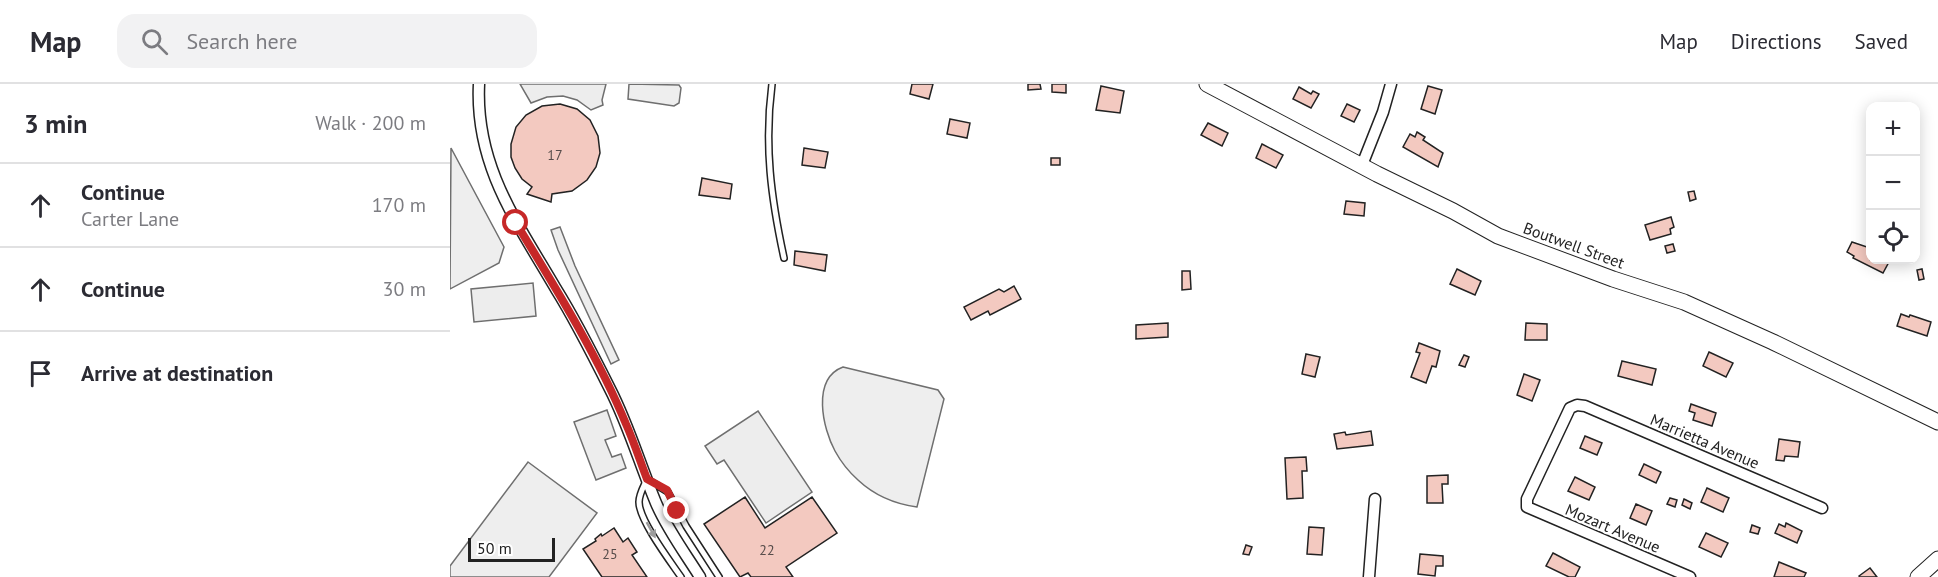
<!DOCTYPE html>
<html lang="en">
<head>
<meta charset="utf-8">
<style>
	:root { --surface:#fff; --page:#f2f2f3; --text:#2b2b33; --muted:#7c7c81; --line:#e1e1e2 }
	body { margin:0; font-family:"PT Sans",sans-serif; background:var(--page); color:var(--text) }
	.controls { position:absolute; right:18px; top:18px; display:grid; overflow:hidden; border-radius:12px; box-shadow:0 3px 15px #0003 }
	.controls button { width:54px; height:54px; display:grid; place-items:center; padding:0; border:0; border-bottom:2px solid var(--line); background:var(--surface); color:var(--text); font:30px sans-serif }
	.scale { position:absolute; left:18px; bottom:15px; width:87px; box-sizing:border-box; padding-left:6px; border:3px solid #222; border-top:0; font-size:16px; line-height:21px; white-space:nowrap; color:#222; -webkit-text-stroke:4px #fff; paint-order:stroke }
	.stop { position:absolute; width:18px; height:18px; margin:-14px; border:4px solid #c62828; border-radius:50%; background:#fff }
	.stop.end { background:#c62828; border-color:#fff; box-shadow:0 2px 6px #0008 }
	.list { margin:0; padding:0; list-style:none }
	h2 { display:flex; justify-content:space-between; align-items:center; height:78px; margin:0; padding:0 24px; font-size:26px }
	h2 small { font-size:20px; font-weight:400; color:var(--muted) }
	.list li { display:grid; grid-template-columns:39px 1fr auto; gap:18px; align-items:center; box-sizing:border-box; height:84px; padding:0 24px; border-top:2px solid var(--line) }
	.list b { display:block; font-size:22px; white-space:nowrap }
	.list p { margin:0; font-size:20px; white-space:nowrap; color:var(--muted) }
	.list em { font-size:20px; font-style:normal; color:var(--muted) }
	.icon { flex:none; width:33px; height:33px; fill:none; stroke:currentColor; stroke-width:2; stroke-linecap:round; stroke-linejoin:round }
	.map { position:relative; flex:none; width:1488px; height:493px; overflow:hidden }
	header { display:flex; align-items:center; gap:36px; box-sizing:border-box; height:84px; padding:0 30px; background:var(--surface); border-bottom:2px solid var(--line) }
	header strong { font-size:28px }
	nav { display:flex; gap:33px; margin-inline-start:auto; font-size:21px }
	.search { width:420px; height:54px; background:var(--page); display:flex; align-items:center; gap:15px; box-sizing:border-box; padding:0 21px; border-radius:18px; color:var(--muted); font-size:22px }
	main { display:flex }
	aside { flex:1; background:var(--surface) }
	.map>svg:first-child { display:block }
</style>
</head>
<body>
<header>
<strong>Map</strong>
<div class="search"><svg class="icon" aria-label="search" viewBox="0 0 24 24"><circle cx="10" cy="10" r="6"/><path d="M15 15l6 6"/></svg>Search here</div>
<nav><a>Map</a><a>Directions</a><a>Saved</a></nav>
</header>
<main>
<aside>
<h2>3 min<small>Walk · 200 m</small></h2>
<ul class="list">
<li><svg class="icon" aria-label="ahead" viewBox="0 0 24 24"><path d="M12 20V5M6 11l6-6 6 6"/></svg><div><b>Continue</b><p>Carter Lane</p></div><em>170 m</em></li>
<li><svg class="icon" aria-label="ahead" viewBox="0 0 24 24"><path d="M12 20V5M6 11l6-6 6 6"/></svg><div><b>Continue</b></div><em>30 m</em></li>
<li><svg class="icon" aria-label="arrive" viewBox="0 0 24 24"><path d="M6 21V4h12l-3 4 3 4H6"/></svg><div><b>Arrive at destination</b></div></li>
</ul>
</aside>
<div class="map">
<svg width="1488" height="493" viewBox="0 0 1488 493">
	<rect width="100%" height="100%" fill="#fff"/>
	<!-- green -->
	<g fill="#eee" stroke="#6f6f6f" stroke-width="1.5">
		<path d="M179,0L229,1L231,4L229,19L224,22L178,15Z"/>
		<path d="M1,64L54,163L49,179L0,205Z"/>
		<path d="M393,283L488,306L494,315L467,423C445,420 424,411 408,396C399,388 391,378 385,367C373,345 361,295 393,283Z"/>
		<path d="M78,378L147,429L99,493H0V482Z"/>
	</g>
	<!-- parking -->
	<g fill="#ededed" stroke="#6f6f6f" stroke-width="1.5">
		<path d="M70,0H156L152,16L153,21L141,26L127,16L113,12L97,13L81,19Z"/>
		<path d="M110,143L125,182L169,276L161,280L108,166L101,146Z"/>
		<path d="M83,199L86,232L24,238L21,205Z"/>
		<path d="M157,326L166,352L155,356L162,373L171,370L176,384L146,396L124,338Z"/>
		<path d="M308,327L362,408L316,439L274,376L267,380L255,362Z"/>
	</g>
	<!-- building -->
	<g fill="#f3c9c0" stroke="#222" stroke-width="1.5">
		<path d="M462,0H483L479,15L460,10Z"/>
		<path d="M578,0H590L591,5L578,6Z"/>
		<path d="M602,0H616V9L602,8Z"/>
		<path d="M651,2L674,7L670,29L646,26Z"/>
		<path d="M978,2L992,6L985,30L971,25Z"/>
		<path d="M849,3L861,10L863,7L869,10L861,24L843,15Z"/>
		<path d="M110,20L127,25L140,36L148,52L150,69L146,83L137,96L122,107L102,110L101,118L77,110L82,103L72,95L65,84L61,73V60L66,43L76,31L92,22Z"/>
		<path d="M897,20L910,26L904,38L891,32Z"/>
		<path d="M500,35L520,39L517,54L497,50Z"/>
		<path d="M758,39L778,49L772,62L751,51Z"/>
		<path d="M967,48L975,53L973,56L993,69L988,83L953,63L960,50L965,53Z"/>
		<path d="M812,60L833,71L826,84L806,74Z"/>
		<path d="M354,64L378,68L375,84L352,81Z"/>
		<rect x="601" y="74" width="9" height="7"/>
		<path d="M252,94L282,100L280,115L249,111Z"/>
		<path d="M1244,107L1246,115L1240,117L1238,108Z"/>
		<path d="M896,117L915,119L914,132L894,130Z"/>
		<path d="M1221,133L1224,143L1220,145L1221,150L1200,156L1195,141Z"/>
		<path d="M1402,158L1420,164V176H1440L1433,189L1403,174L1404,172L1397,168Z"/>
		<path d="M1223,160L1225,167L1217,169L1215,162Z"/>
		<path d="M345,167L377,171L375,187L344,181Z"/>
		<path d="M1007,185L1031,197L1025,211L1000,200Z"/>
		<path d="M1472,185L1474,195L1469,196L1467,186Z"/>
		<path d="M732,187H740L741,205L732,206Z"/>
		<path d="M564,202L571,215L540,231L538,227L521,236L514,223L549,205L554,208Z"/>
		<path d="M1451,230L1459,233L1460,231L1481,238L1477,252L1447,242Z"/>
		<path d="M718,239V253L686,255V241Z"/>
		<path d="M1076,239L1097,240V256H1075Z"/>
		<path d="M969,259L990,267L986,283L982,282L976,299L961,293L970,269L966,268Z"/>
		<path d="M1259,268L1283,279L1276,293L1253,282Z"/>
		<path d="M856,270L870,273L865,293L852,290Z"/>
		<path d="M1014,271L1019,273L1015,283L1009,281Z"/>
		<path d="M1172,277L1206,285L1202,301L1168,292Z"/>
		<path d="M1074,290L1090,296L1082,317L1067,311Z"/>
		<path d="M1241,320L1266,329L1262,342L1243,336L1245,329L1239,327Z"/>
		<path d="M921,347L923,361L887,365L884,350L895,348L896,351Z"/>
		<path d="M1135,352L1152,359L1147,371L1130,364Z"/>
		<path d="M1329,355L1350,358L1348,373L1335,372L1334,377L1326,376Z"/>
		<path d="M856,373L857,387H852L853,414L837,415L835,374Z"/>
		<path d="M1194,380L1211,388L1206,399L1189,391Z"/>
		<path d="M998,391V400H992L993,419H977V392Z"/>
		<path d="M1125,393L1145,403L1139,416L1118,407Z"/>
		<path d="M1257,404L1279,414L1273,428L1251,418Z"/>
		<path d="M295,413L315,444L362,413L387,449L336,483L343,493H301L298,489L290,493L254,440Z"/>
		<path d="M1220,414L1227,416L1225,423L1217,420Z"/>
		<path d="M1234,415L1242,419L1240,425L1232,421Z"/>
		<path d="M1186,420L1202,427L1196,441L1180,434Z"/>
		<path d="M1336,439L1352,447L1347,459L1325,449L1329,440L1335,443Z"/>
		<path d="M1302,441L1310,444L1308,450L1300,448Z"/>
		<path d="M859,443L874,444L872,471L857,470Z"/>
		<path d="M164,444L173,458L178,454L187,468L182,471L197,493H152L133,465L146,457L145,455L151,450L152,452Z"/>
		<path d="M1256,449L1278,459L1271,473L1249,463Z"/>
		<path d="M796,461L802,463L799,471L793,470Z"/>
		<path d="M1103,469L1130,483L1125,493H1119L1096,482Z"/>
		<path d="M970,470L993,472V482H986L985,492L968,490Z"/>
		<path d="M1329,478L1356,489L1354,493H1324Z"/>
		<path d="M1420,484L1427,493H1410L1409,492Z"/>
	</g>
	<g fill="none" stroke-linecap="round" stroke-linejoin="round">
		<defs>
			<g id="lane">
				<path d="M322,0C314,61 321,114 334,174"/>
				<path d="M231,493C220,477 189,436 189,418C189,410 194,402 197,395L218,408L236,442L269,493"/>
			</g>
			<g id="street">
				<path d="M29,0C25,82 67,138 106,205C126,237 143,271 160,305C179,342 190,381 206,419C217,445 235,469 250,493"/>
				<path d="M912,81L933,28L941,0"/>
				<path d="M919,493L925,415"/>
				<path d="M1240,493L1077,423V415L1120,324L1127,321L1135,322L1372,424"/>
			</g>
			<g id="secondary">
				<path d="M757,0L927,90L1003,127L1048,152L1163,195L1234,218L1323,258L1488,338"/>
				<path d="M1468,493L1488,475"/>
			</g>
		</defs>
		<!-- lane casing -->
		<use href="#lane" stroke="#222" stroke-width="8"/>
		<!-- street casing -->
		<use href="#street" stroke="#222" stroke-width="13"/>
		<!-- secondary casing -->
		<use href="#secondary" stroke="#222" stroke-width="17"/>
		<!-- lane -->
		<use href="#lane" stroke="#fff" stroke-width="5"/>
		<!-- street -->
		<use href="#street" stroke="#fff" stroke-width="10"/>
		<!-- secondary -->
		<use href="#secondary" stroke="#fff" stroke-width="15"/>
	</g>
	<!-- one-way arrows -->
	<defs><path id="oneway-solid" d="M-6-.8H1V-3.2L6.5 0L1 3.2V.8H-6Z" transform="scale(1.5)"/></defs>
	<use fill="#9c9c9c" href="#oneway-solid" transform="translate(201 446) rotate(61)"/>
	<g fill="none" stroke-linecap="round" stroke-linejoin="round">
		<!-- route -->
		<path stroke="#c62828" stroke-width="8" d="M66,139C105,203 147,270 176,340C184,358 190,377 197,395L217,406L227,427"/>
	</g>
	<g text-anchor="middle" stroke-width="4.5" stroke-linejoin="round" paint-order="stroke">
		<!-- number labels -->
		<g font-size="14" fill="#564c4a">
			<text x="105" y="76">17</text>
			<text x="317" y="471">22</text>
			<text x="160" y="475">25</text>
		</g>
		<!-- street labels -->
		<g font-size="16" fill="#222" stroke="#fff">
			<text transform="translate(1124 161) rotate(20)" y="6">Boutwell Street</text>
			<text transform="translate(1255 357) rotate(23)" y="6">Marrietta Avenue</text>
			<text transform="translate(1163 444) rotate(23)" y="6">Mozart Avenue</text>
		</g>
	</g>
</svg>
<div class="controls">
<button>+</button>
<button>−</button>
<button><svg class="icon" aria-label="locate" viewBox="0 0 24 24"><circle cx="12" cy="12" r="6"/><path d="M12 2v4M12 18v4M2 12h4M18 12h4"/></svg></button>
</div>
<div class="scale">50 m</div>
<div class="stop" style="left:66px;top:139px"></div>
<div class="stop end" style="left:227px;top:427px"></div>
</div>
</main>
</body>
</html>
